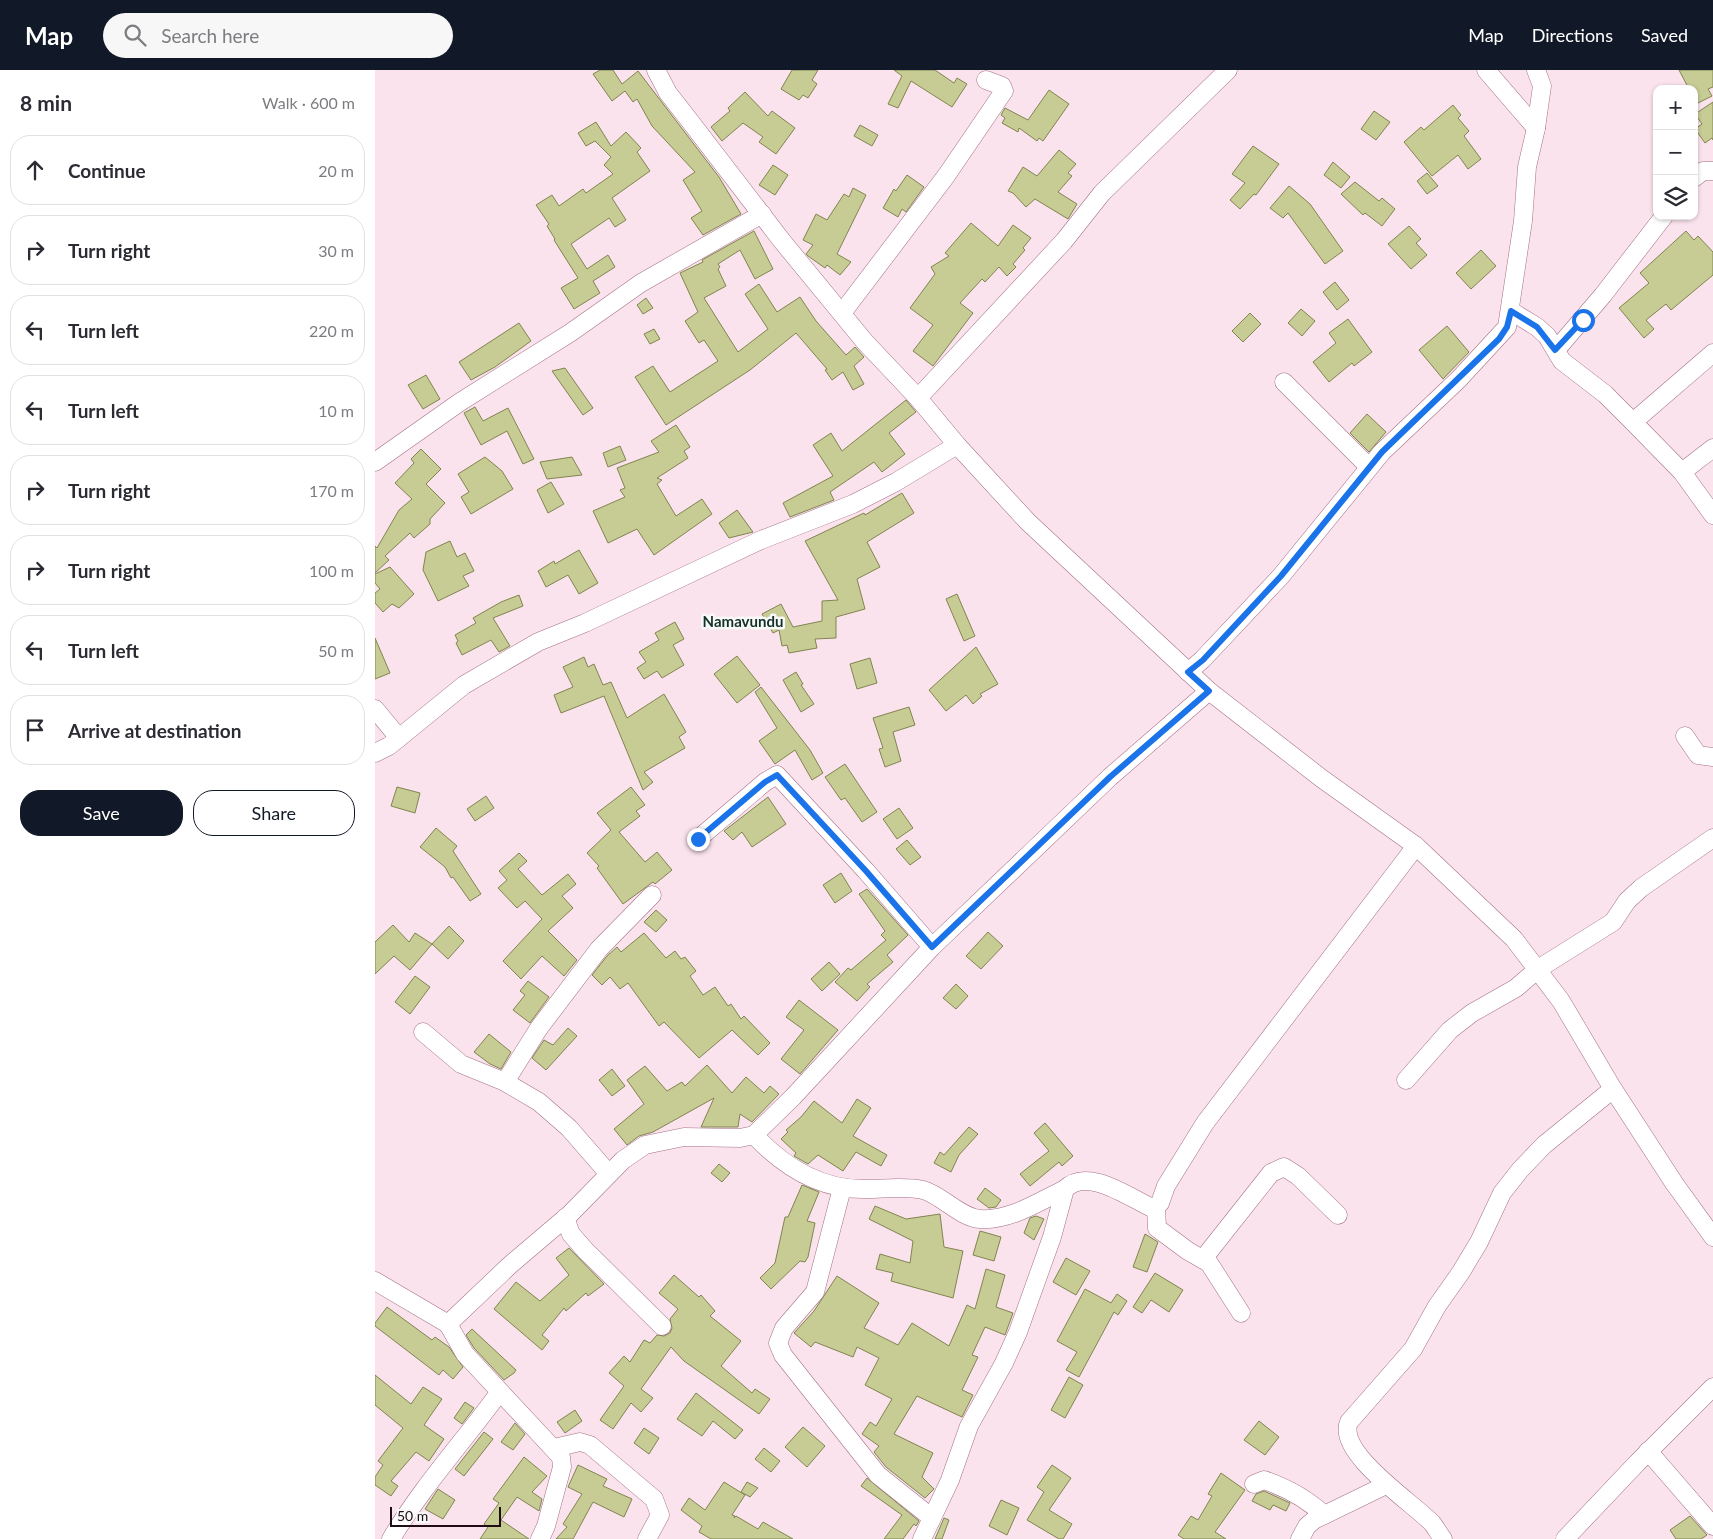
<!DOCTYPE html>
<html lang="en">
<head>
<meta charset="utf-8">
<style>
	:root { --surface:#fff; --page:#f7f7f7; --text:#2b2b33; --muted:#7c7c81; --line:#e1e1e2; --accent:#111827 }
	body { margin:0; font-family:Lato,sans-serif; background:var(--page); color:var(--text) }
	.controls { position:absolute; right:15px; top:15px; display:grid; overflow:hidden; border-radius:10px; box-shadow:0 1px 4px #0004 }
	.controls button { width:45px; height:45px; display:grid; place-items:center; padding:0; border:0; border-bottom:1px solid var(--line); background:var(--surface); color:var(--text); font:25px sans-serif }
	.scale { position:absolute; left:15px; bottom:12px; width:111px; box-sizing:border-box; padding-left:5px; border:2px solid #1f0c15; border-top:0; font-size:14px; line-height:18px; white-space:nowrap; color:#1f0c15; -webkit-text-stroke:4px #f8f8f8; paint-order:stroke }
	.stop { position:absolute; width:15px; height:15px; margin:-11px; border:4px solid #1a73e8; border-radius:50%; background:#fff }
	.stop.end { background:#1a73e8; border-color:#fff; box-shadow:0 1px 5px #0008 }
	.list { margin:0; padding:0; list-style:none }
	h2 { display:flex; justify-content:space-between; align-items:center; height:65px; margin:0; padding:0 20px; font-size:21px }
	h2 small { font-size:16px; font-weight:400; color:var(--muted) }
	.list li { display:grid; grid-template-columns:32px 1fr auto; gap:15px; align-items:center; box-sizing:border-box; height:70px; margin:0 10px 10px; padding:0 10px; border:1px solid var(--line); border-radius:20px }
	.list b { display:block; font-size:19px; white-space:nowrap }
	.list em { font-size:16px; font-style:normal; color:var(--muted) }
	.actions { display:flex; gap:10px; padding:15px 20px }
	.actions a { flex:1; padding:11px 0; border:1px solid var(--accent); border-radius:20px; text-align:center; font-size:18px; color:var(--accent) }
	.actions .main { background:var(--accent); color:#fff }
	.icon { flex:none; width:28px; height:28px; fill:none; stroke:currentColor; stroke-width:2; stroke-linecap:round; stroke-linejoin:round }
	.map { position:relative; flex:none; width:1338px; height:1469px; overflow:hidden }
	header { display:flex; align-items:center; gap:30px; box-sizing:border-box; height:70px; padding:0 25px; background:var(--accent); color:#fff }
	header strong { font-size:24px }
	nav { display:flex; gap:28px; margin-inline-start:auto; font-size:18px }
	.search { width:350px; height:45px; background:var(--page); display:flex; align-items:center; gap:12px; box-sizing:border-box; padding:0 18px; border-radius:28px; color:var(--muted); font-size:19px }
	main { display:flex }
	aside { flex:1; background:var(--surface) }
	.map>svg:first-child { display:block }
</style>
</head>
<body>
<header>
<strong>Map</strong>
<div class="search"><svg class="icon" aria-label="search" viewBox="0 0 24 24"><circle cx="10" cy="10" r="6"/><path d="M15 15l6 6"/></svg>Search here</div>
<nav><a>Map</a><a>Directions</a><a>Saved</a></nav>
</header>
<main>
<aside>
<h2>8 min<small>Walk · 600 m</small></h2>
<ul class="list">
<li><svg class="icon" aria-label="ahead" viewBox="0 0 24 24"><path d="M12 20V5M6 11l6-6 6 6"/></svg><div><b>Continue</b></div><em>20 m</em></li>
<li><svg class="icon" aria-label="right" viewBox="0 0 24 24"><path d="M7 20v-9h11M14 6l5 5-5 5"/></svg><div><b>Turn right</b></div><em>30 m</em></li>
<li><svg class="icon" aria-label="left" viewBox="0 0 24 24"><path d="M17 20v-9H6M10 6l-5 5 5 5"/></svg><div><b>Turn left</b></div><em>220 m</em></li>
<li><svg class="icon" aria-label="left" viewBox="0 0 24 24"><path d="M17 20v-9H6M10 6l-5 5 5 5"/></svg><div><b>Turn left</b></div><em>10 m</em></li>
<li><svg class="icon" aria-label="right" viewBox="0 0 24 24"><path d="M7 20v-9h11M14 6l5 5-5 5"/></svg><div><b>Turn right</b></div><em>170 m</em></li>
<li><svg class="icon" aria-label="right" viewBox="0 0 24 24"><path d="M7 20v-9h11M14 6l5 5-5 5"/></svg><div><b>Turn right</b></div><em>100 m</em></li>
<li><svg class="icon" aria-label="left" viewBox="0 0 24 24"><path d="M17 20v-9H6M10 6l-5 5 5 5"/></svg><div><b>Turn left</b></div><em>50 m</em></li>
<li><svg class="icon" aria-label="arrive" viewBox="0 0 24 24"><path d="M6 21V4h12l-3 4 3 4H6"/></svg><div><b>Arrive at destination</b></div></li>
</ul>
<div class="actions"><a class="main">Save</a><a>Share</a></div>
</aside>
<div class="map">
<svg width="1338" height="1469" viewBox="0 0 1338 1469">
	<rect width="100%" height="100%" fill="#fbe3ed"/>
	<!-- building -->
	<g fill="#c7cb94" stroke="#818450">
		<path d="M225,0H238L247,14L263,1L344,107L366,144L328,165L316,148L327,141L308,110L320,102L277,56L262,29L258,32L250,21L237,31L218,4Z"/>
		<path d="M417,0H443L437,10L442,14L433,28L428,25L424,30L406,19Z"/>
		<path d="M519,0H560L579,13L582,8L592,14L577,37L536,11L523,38L513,34L527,6Z"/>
		<path d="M1304,0H1338V17L1333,19L1337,26L1319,35V19H1314Z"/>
		<path d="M674,20L694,34L668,71L664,68L662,71L644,58L643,62L627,53L630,48L626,45L630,38L653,50Z"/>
		<path d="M370,22L393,46L397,41L420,58L401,84L384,72L388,67L368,53L347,71L336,57L355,41L353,38Z"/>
		<path d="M1338,32V70L1337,68L1330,73L1320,59L1327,54L1320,44Z"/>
		<path d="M1078,35L1086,45L1083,48L1094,61L1089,66L1106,89L1093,99L1083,85L1057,106L1029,72L1046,57L1049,60Z"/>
		<path d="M999,41L1015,52L1001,70L986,59Z"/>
		<path d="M221,52L236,76L251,62L266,78L262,82L275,101L237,128L251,150L240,157L234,148L196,174L212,199L233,185L240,197L218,211L225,223L199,239L186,218L203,208L179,170L180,169L172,156L174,154L161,135L177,125L184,136L208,119L211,123L238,104L229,95L236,87L220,71L211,76L203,63Z"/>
		<path d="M485,55L503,65L497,76L479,66Z"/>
		<path d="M878,76L904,94L881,125L879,124L865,139L855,130L870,113L857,104Z"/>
		<path d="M684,80L701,94L693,103L697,106L683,122L702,134L693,149L660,129L651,137L638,123L633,121L648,97L662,106Z"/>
		<path d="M958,92L975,107L966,118L949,105Z"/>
		<path d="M398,95L413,105L400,125L384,115Z"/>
		<path d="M1052,103L1063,116L1052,124L1042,111Z"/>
		<path d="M532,105L549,117L531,142L527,139L523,147L508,138L519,119L521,121Z"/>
		<path d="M980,112L1004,131L1007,128L1020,139L1007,156L990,143L988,145L966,124Z"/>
		<path d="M914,116L935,134L968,181L950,194L913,143L908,148L895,138Z"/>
		<path d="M478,118L491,125L462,184L476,192L465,205L452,195L450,198L433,186L431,184L438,175L428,170L441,144L452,150L469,124L474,127Z"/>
		<path d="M596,153L623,176L638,155L656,168L648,178L650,180L638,194L641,197L632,206L624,197L610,212L607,209L585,233L598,243L558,296L538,281L558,255L535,238L560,204L556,197L574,186L570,183Z"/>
		<path d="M1034,156L1046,169L1041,173L1052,185L1036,199L1013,174Z"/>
		<path d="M379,161L398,199L380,209L365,180L343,194L345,197L343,199L351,216L329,228L363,282L393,259L370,224L384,214L402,242L425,227L441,251L471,285L480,277L489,287L479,296L489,314L478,320L468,302L457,310L450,300L452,299L421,263L375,300L291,355L260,307L278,296L295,322L343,291L329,270L324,273L310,251L323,242L305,203L328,192L327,190Z"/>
		<path d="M1311,161L1319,170L1323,166L1338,182V205L1296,240L1291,234L1271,250L1279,259L1269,268L1244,238L1274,213L1265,203Z"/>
		<path d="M1106,180L1121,196L1096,219L1081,203Z"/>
		<path d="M960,212L974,230L962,240L948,222Z"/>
		<path d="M271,228L278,238L268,244L262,235Z"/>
		<path d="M926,239L940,251L927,266L913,253Z"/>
		<path d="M875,243L886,254L868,272L857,261Z"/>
		<path d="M973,249L997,282L979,296L977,293L954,312L938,292L961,273L954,263Z"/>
		<path d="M144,253L156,271L120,297L96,310L84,292Z"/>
		<path d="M1072,256L1094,282L1068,309L1044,280Z"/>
		<path d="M279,259L285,269L275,274L269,264Z"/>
		<path d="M190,298L218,338L208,345L177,301Z"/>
		<path d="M51,305L65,329L48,339L33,315Z"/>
		<path d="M531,330L541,342L514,363L530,384L507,402L499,392L455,422L459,430L415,447L408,433L458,406L438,375L456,363L467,381Z"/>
		<path d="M100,337L108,351L133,338L159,389L148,394L132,361L106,375L89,343Z"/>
		<path d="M992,344L1011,362L994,382L975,363Z"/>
		<path d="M301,355L315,377L309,381L313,388L282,408L287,410L282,414L301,446L327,429L337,444L279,485L262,459L233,473L218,441L250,427L245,420L250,418L242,398L284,382L276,371Z"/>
		<path d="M245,376L251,390L233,397L228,383Z"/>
		<path d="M46,379L66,399L51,414L70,433L55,449V454L39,468L35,463L10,486L14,490L0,503V476L2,478L24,440L37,429L20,413L39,393L36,389Z"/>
		<path d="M110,387L127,401L138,419L96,444L86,427L94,422L83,404Z"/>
		<path d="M197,387L207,405L172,409L165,392Z"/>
		<path d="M176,412L189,434L173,443L162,420Z"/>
		<path d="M527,423L539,443L492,472L505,497L482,509L490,539L461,547V568L440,569L442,578L414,583L412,575L407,576L404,560L398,563L387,544L406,534L418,557L447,551V531L463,530L430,471L489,443L490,445Z"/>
		<path d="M362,440L378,462L354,468L344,453Z"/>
		<path d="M75,471L82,487L90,483L99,501L88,506L94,516L63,531L48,500L51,482Z"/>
		<path d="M204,480L223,513L204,524L193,505L171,517L163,501L179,491L180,494Z"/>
		<path d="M15,497L39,524L24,538L17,534L8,542L0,533V523L5,519L0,513V504Z"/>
		<path d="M582,524L600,566L589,571L571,529Z"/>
		<path d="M144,525L148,536L118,548L135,576L124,582L116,570L87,585L81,573L83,571L80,565L101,553L98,548L126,532Z"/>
		<path d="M300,552L309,569L298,575L309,595L287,608L282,601L269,609L262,598L271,592L264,582L284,570L280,563Z"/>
		<path d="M0,568L15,603L0,609Z"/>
		<path d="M601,577L623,614L605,624L607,626L598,634L591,625L571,641L554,620Z"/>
		<path d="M362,586L385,615L362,633L339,604Z"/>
		<path d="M209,587L213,597L219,594L228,615L236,612L252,648L289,624L311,662L304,667L310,678L269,702L278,712L268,720L229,626L186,643L179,625L198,617L188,597Z"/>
		<path d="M495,588L502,613L482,619L475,594Z"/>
		<path d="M421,602L428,614L426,615L439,634L426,642L408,610Z"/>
		<path d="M386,617L435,680L448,703L437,710L420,680L400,694L384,671L402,658L380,622Z"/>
		<path d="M534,637L540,655L518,662L526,691L510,697L504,679L508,678L498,648Z"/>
		<path d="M470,694L502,742L487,752L470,728L466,730L450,707Z"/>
		<path d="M22,717L45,723L40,743L16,736Z"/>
		<path d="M256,717L270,735L261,741L265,746L244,762L270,792L282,782L297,800L280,814L278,812L248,834L222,798L224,796L212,783L236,760L222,743Z"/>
		<path d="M111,726L119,738L100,751L92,739Z"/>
		<path d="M393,727L411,754L377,777L367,762L358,770L349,761Z"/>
		<path d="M524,738L538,758L522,769L508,749Z"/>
		<path d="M61,758L82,776L78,781L106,824L95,831L78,807L76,808L70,797L45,777Z"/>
		<path d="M532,770L546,787L535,795L521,779Z"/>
		<path d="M144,783L152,791L143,799L167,825L193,804L201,814L187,826L198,838L173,861L202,890L189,906L167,886L146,909L128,891L167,849L150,831L142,838L123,818L132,810L124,801Z"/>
		<path d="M466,803L477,821L460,833L448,815Z"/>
		<path d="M492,819L533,865L512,885L518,892L492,914L495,917L482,931L460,912L473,898L476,900L511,870L506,865L510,861L484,824Z"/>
		<path d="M281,840L292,850L281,862L269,852Z"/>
		<path d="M18,855L34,872L40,863L57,874L35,900L19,886L0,904V872Z"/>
		<path d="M74,856L89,871L73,889L57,874Z"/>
		<path d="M613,862L628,876L606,899L591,886Z"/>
		<path d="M269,863L291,888L300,881L306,889L310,887L321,901L315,906L328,925L340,917L353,936L356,934L366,949L369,946L395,973L383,985L357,960L324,988L289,952L284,956L253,913L245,919L235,907L227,915L217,905L232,886L242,877L246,882Z"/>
		<path d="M454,892L465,904L447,921L436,909Z"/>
		<path d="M40,906L55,917L35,944L20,932Z"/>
		<path d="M153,911L174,927L155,953L138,940L150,925L145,921Z"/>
		<path d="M581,914L593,926L581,939L568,928Z"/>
		<path d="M424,930L463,960L425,1004L406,989L429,960L411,947Z"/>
		<path d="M193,958L202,966L171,1000L157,988L169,970L178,975Z"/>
		<path d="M114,964L136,982L126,999L115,994L99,982Z"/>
		<path d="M332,995L357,1023L371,1007L389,1023L395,1016L404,1024L377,1052L365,1044L363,1057H326L339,1028L278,1062L264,1066L252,1075L239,1059L269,1034L252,1010L270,996L292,1021L307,1012L310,1016Z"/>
		<path d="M237,999L250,1016L237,1026L224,1010Z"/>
		<path d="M482,1029L496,1038L478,1066L512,1085L506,1096L481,1082L468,1101L443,1085L433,1094L419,1086L421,1083L406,1069L413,1062L411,1060L426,1047L439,1031L467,1053Z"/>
		<path d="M670,1053L698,1086L687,1096L684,1092L655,1116L645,1104L674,1081L659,1063Z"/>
		<path d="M594,1057L603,1064L584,1085L576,1102L559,1093L565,1082L569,1085Z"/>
		<path d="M344,1094L355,1103L347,1112L336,1103Z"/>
		<path d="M427,1115L444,1122L432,1151L440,1153L433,1187L430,1192L425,1191L396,1219L385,1208L400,1193L410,1147H413Z"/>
		<path d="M610,1118L626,1130L621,1137L614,1138L602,1129Z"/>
		<path d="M500,1136L531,1149L565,1144L569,1177L588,1181L578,1228L516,1211L518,1203L501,1199L505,1184L535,1193L538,1171L494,1149Z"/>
		<path d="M661,1146L669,1149L659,1170L649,1163L655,1148Z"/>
		<path d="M605,1161L626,1167L619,1191L598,1185Z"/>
		<path d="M770,1164L783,1172L772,1202L758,1197Z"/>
		<path d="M194,1178L229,1214L213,1226L211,1223L191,1241L189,1238L167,1265L174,1271L167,1280L119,1239L141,1212L165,1231L194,1205L181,1188Z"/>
		<path d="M691,1188L715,1201L701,1225L678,1212Z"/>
		<path d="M611,1199L630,1205L621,1237L638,1243L630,1265L610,1257L597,1285L603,1287L587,1320L598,1325L587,1347L542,1326L519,1364L558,1383L547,1407L559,1419L550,1428L511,1397L499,1382L504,1376L487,1364L495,1352L501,1356L517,1329L490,1315L504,1288L482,1277L478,1287L440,1272L436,1277L419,1263L439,1241L462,1206L504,1233L489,1258L523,1275L537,1253L574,1276L592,1235L600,1239Z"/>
		<path d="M780,1203L808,1220L794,1242L776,1230L767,1243L758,1237Z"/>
		<path d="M299,1205L324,1227L326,1225L340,1241L335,1246L366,1271L346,1296L377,1323L380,1319L395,1329L384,1344L309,1291L296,1277L266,1319L278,1328L266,1342L256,1333L238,1359L225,1350L249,1316L234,1303L249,1286L255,1292L269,1270L275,1273L282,1265L289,1266L295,1263L297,1258L295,1249L303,1239L284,1223Z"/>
		<path d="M710,1219L736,1233L742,1224L752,1231L743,1245L739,1242L704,1307L691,1300L702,1282L682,1271Z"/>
		<path d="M12,1237L57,1270L60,1267L74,1277L88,1297L78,1309L68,1300L64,1305L0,1256V1253Z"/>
		<path d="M97,1259L141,1300L139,1303L129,1310L99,1278L91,1265Z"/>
		<path d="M0,1305L36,1334L48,1317L67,1329L49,1355L69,1369L54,1391L41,1382L16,1411L23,1416L16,1426L0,1415V1407L8,1395L3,1391L28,1358L0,1335Z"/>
		<path d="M694,1307L708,1315L690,1348L676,1340Z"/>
		<path d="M321,1323L368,1360L360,1369L338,1351L327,1366L302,1349Z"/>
		<path d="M90,1332L99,1338L87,1354L79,1348Z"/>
		<path d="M200,1340L207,1351L190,1363L182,1352Z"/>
		<path d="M884,1351L904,1367L890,1385L869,1370Z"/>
		<path d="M140,1353L150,1364L138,1380L126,1372Z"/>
		<path d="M428,1357L450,1376L432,1397L410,1377Z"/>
		<path d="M269,1358L284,1368L274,1384L259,1373Z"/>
		<path d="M109,1362L118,1369L89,1406L80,1399Z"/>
		<path d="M389,1378L405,1391L396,1402L380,1389Z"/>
		<path d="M149,1387L172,1406L157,1422L167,1429L164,1441L142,1427L126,1450L154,1469H105L113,1457L109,1454L124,1433L118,1429Z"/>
		<path d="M203,1395L232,1409L228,1416L257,1429L249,1447L218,1432L198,1469H181L192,1457L188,1454L207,1424L193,1417Z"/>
		<path d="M677,1395L696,1408L674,1440L697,1454L688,1469H684L652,1450L669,1422L662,1417Z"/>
		<path d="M846,1403L870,1420L840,1462L851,1469H809L803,1465L816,1446L823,1450L837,1426L833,1424Z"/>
		<path d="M492,1408L544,1451L541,1456L539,1454L528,1469H509L527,1445L486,1416Z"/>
		<path d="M349,1412L370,1425L357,1445L360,1446L359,1448L361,1446L383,1459L388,1452L418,1469H336L324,1462L327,1456L306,1440L314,1428L330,1440Z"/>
		<path d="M372,1412L383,1418L375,1427L366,1422Z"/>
		<path d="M63,1419L80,1430L68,1449L50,1439Z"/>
		<path d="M889,1421L915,1433L911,1441L898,1435L895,1440L877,1431L881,1424Z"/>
		<path d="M626,1430L644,1438L632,1465L614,1456Z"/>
		<path d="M1315,1446L1332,1465L1326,1469H1301L1295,1460Z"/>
		<path d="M569,1448L574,1450L567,1469H560Z"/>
	</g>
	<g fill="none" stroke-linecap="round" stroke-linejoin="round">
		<defs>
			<g id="minor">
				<path d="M281,0L293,23L311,46L407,171L490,272L543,328L582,375L653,452L834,621L946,708L1041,776L1139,869L1186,931L1238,1019L1299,1113L1338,1167"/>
				<path d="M1111,0L1161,58"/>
				<path d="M1319,108L1328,101H1338"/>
				<path d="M1136,241L1162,257L1172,266L1187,291L1230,324L1258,352L1307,402L1338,445"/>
				<path d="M467,243L571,106L629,21L627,16L611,10"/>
				<path d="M1181,280L1228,225L1289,146"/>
				<path d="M909,312L994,397"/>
				<path d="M543,328L689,171L727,123L853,0"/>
				<path d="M1258,352L1338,283"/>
				<path d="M0,392L85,332L195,263L266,213L387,144"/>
				<path d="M1307,402L1338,378"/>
				<path d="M813,602L827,590L906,506L1007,382L1084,309L1132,257L1148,151L1152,97L1161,58L1167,16L1161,0"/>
				<path d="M0,639L24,668"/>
				<path d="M1310,666L1323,685L1338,687"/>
				<path d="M0,683L14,676L89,615L163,572L210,553L386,470L478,434L521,412L582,375"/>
				<path d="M323,769L390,712L402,705L491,801L557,877"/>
				<path d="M48,962L86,994L130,1012L164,1032L194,1058L234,1104"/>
				<path d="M1031,1010L1075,960L1097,943L1141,918L1163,899L1238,852L1252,831L1266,818L1338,768"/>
				<path d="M130,1012L164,958L224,879L277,825"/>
				<path d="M379,1065C409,1097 446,1120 491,1119C509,1119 531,1116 548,1120C565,1124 586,1148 605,1149C635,1151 663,1132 690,1119"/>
				<path d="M467,1118L440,1222L409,1258L403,1273L408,1285L503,1405L557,1448"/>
				<path d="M781,1137L782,1158L813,1181L834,1193L866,1243"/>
				<path d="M190,1148L196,1164L210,1180L287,1256"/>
				<path d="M828,1189L896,1103L909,1097L923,1106L963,1145"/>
				<path d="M0,1211L73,1254"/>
				<path d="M179,1378L205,1372L215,1375L279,1429L285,1445L272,1469"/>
				<path d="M1273,1381L1338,1456"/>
				<path d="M879,1414L889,1410C912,1418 931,1428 949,1445"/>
				<path d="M16,1469C47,1417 88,1372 124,1323"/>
				<path d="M165,1469L171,1456L187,1397L186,1387L90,1284L73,1254L135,1195L195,1144L248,1090L270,1075L309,1067L365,1068L379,1065L418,1027L557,877L735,707L834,621"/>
				<path d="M547,1469L575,1410L594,1356L629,1293L643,1262L677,1167L690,1119C712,1097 752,1126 775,1137H781L785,1133L791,1116L830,1053L1041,776"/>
				<path d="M925,1469L932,1456L939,1450L1011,1415"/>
				<path d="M1068,1469C1064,1464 1061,1458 1057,1453C1038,1433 961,1383 974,1352L1038,1279L1062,1236L1086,1202L1104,1172L1127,1123L1145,1100L1169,1075L1238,1019"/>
				<path d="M1190,1469L1262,1393L1338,1317"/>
			</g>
		</defs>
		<!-- minor casing -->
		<use href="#minor" stroke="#a47087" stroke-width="19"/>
		<!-- minor -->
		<use href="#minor" stroke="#fff" stroke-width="18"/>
	</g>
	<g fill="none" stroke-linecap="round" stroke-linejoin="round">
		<!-- route -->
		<path stroke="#1a73e8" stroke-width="6" d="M323,769L390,712L402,705L491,801L557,877L735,707L834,621L813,602L828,590L906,506L1007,382L1124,269L1132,257L1136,241L1162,257L1180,280L1208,250"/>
	</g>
	<g text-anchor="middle" stroke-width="5" stroke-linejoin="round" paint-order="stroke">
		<!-- quarter labels -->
		<g font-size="15" font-weight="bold" fill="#133128" stroke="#f8f8f8">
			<text x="368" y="557">Namavundu</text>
		</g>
	</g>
</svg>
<div class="controls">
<button>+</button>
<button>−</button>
<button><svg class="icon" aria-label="layers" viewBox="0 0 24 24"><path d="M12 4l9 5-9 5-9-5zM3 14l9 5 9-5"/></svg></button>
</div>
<div class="scale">50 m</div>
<div class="stop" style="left:1208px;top:250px"></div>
<div class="stop end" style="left:323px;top:769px"></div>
</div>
</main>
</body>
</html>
